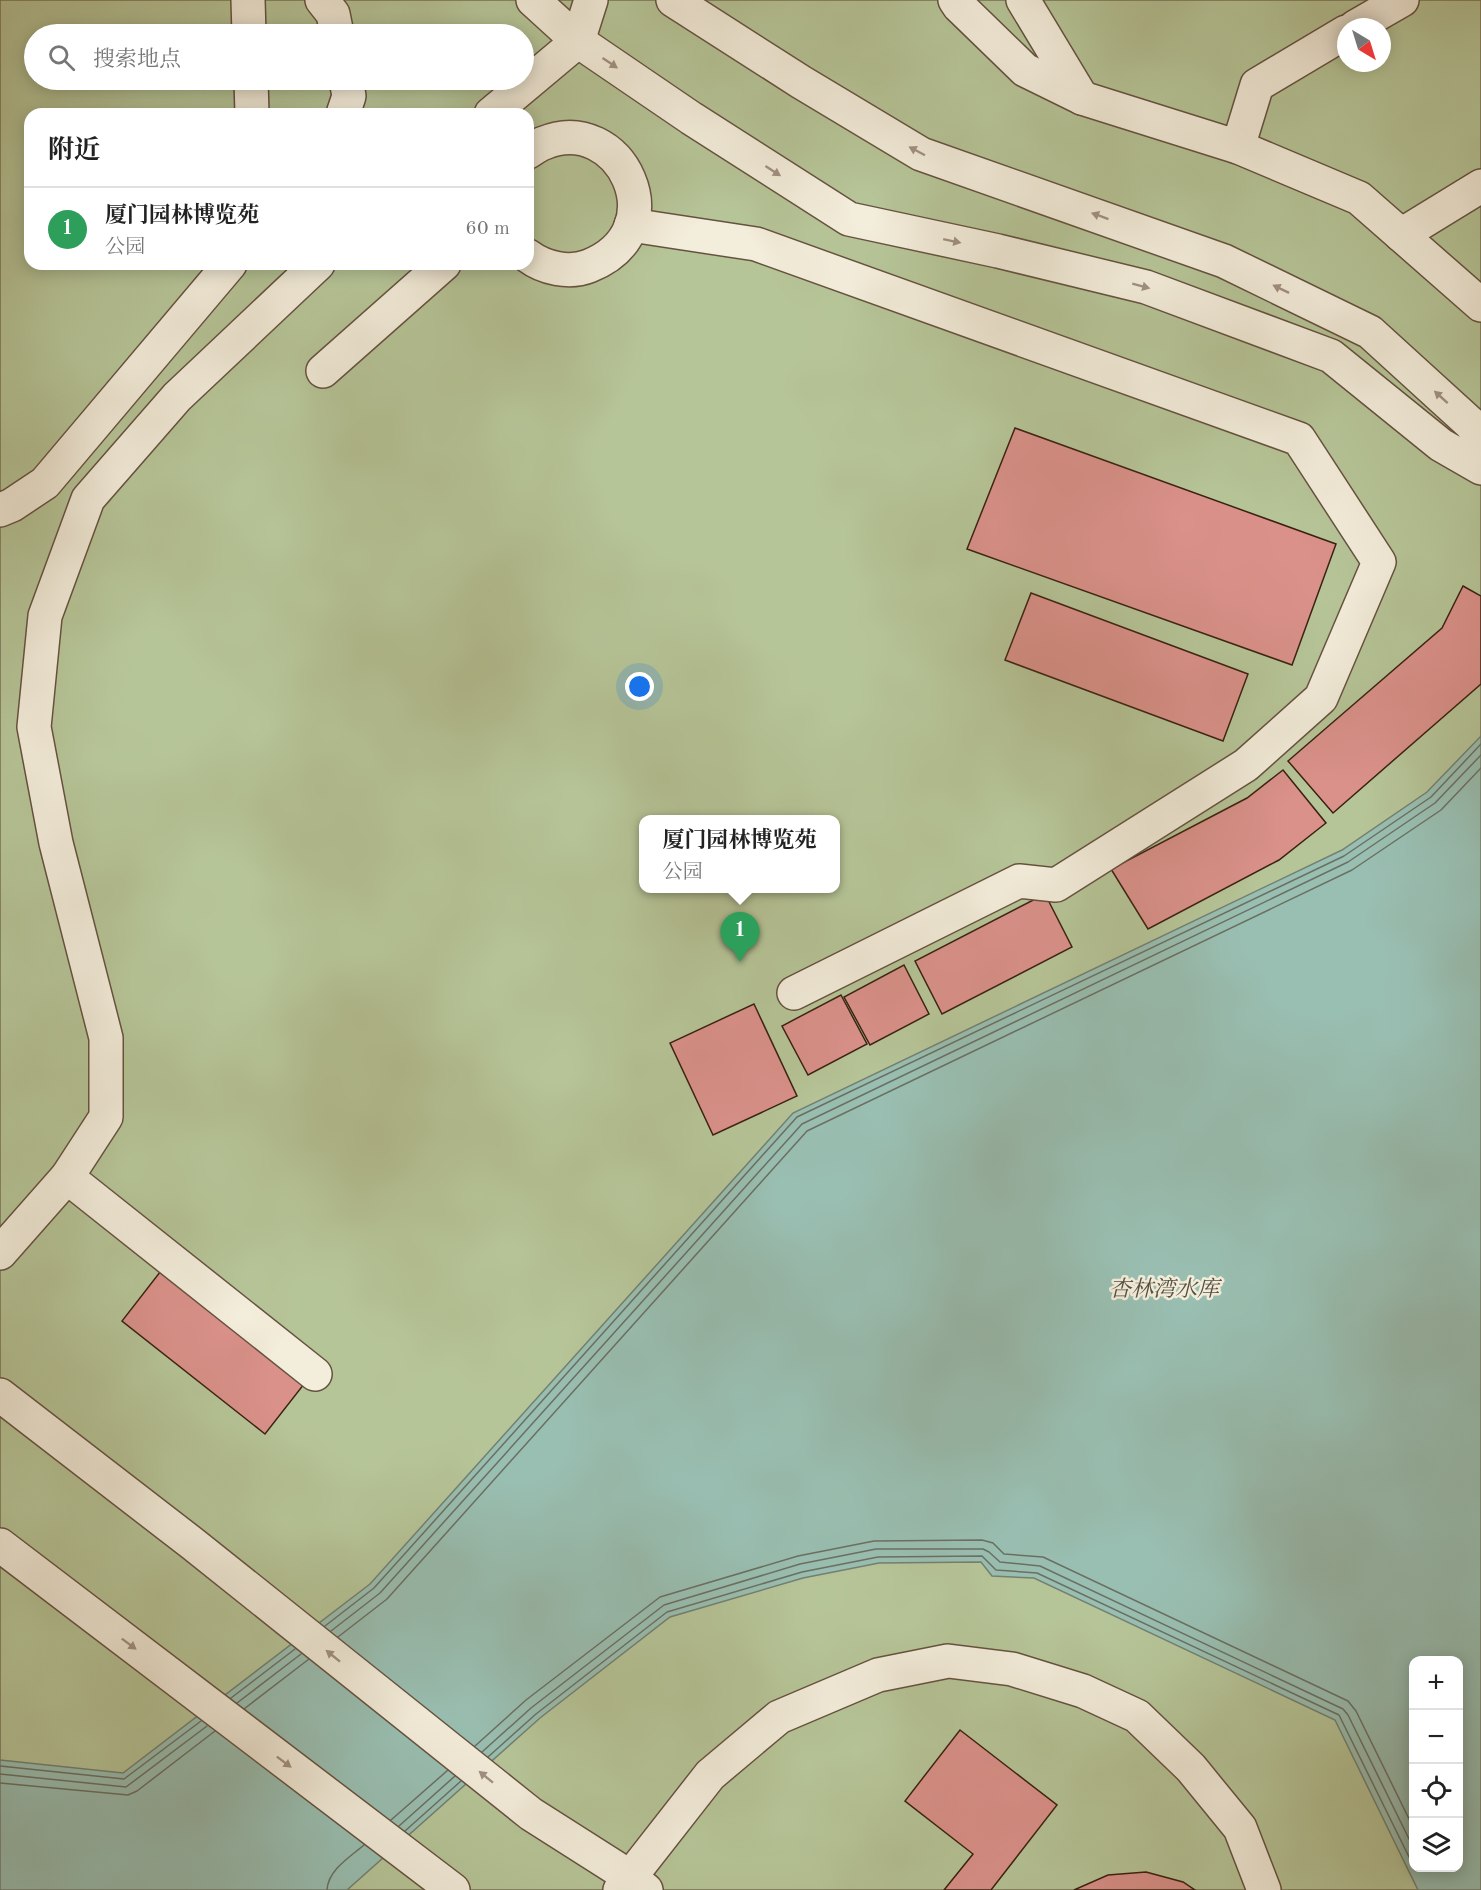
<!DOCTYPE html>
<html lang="zh">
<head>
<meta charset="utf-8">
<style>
	:root { --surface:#fff; --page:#f2f2f2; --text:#222; --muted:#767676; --line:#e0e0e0; --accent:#ea580c }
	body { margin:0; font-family:"Old Standard TT","Noto Serif SC",serif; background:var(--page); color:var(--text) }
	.controls { position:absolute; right:18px; bottom:18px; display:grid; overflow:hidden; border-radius:12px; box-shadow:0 3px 15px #0003 }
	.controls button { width:54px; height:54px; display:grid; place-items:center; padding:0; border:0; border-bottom:2px solid var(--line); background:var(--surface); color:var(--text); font:30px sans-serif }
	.compass { position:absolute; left:1337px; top:18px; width:54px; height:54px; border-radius:50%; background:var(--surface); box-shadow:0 3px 15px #0003; rotate:142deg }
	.you { position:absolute; left:640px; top:687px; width:21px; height:21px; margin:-15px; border:4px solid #fff; border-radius:50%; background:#1a73e8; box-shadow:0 0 0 9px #1a73e833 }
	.badge { display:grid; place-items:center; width:39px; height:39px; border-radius:50%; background:var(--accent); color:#fff; font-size:20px; font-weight:700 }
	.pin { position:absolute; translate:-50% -50px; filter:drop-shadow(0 2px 3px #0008) }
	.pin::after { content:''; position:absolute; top:32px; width:21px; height:18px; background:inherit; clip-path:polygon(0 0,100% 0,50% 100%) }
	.popup { position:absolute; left:639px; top:815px; width:201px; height:78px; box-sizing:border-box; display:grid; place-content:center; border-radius:12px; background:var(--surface); filter:drop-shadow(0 2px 4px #0005); font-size:20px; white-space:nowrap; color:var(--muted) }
	.popup b { font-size:22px; color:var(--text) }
	.popup::after { content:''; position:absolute; left:50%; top:100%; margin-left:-12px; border:12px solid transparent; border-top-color:var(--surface) }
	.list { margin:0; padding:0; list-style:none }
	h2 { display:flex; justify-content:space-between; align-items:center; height:78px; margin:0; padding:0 24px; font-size:26px }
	h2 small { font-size:20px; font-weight:400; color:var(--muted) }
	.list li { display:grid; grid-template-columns:39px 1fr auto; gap:18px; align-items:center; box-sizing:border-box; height:84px; padding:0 24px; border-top:2px solid var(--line) }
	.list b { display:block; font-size:22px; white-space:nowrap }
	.list p { margin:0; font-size:20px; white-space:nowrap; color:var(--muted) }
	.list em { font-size:20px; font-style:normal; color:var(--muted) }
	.icon { flex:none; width:33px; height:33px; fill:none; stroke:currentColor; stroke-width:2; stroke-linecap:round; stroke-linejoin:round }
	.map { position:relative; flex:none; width:1481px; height:1890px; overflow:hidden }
	.search { position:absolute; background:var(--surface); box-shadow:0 3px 15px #0003; left:24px; top:24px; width:510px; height:66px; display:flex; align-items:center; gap:15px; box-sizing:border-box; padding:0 21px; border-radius:33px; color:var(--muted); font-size:22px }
	.panel { position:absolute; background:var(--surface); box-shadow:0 3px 15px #0003; left:24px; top:108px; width:510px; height:162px; border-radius:18px }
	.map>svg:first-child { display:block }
</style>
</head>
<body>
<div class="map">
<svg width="1481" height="1890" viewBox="0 0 1481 1890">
	<rect width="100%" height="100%" fill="#ece4c8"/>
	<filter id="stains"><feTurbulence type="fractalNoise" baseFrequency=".00333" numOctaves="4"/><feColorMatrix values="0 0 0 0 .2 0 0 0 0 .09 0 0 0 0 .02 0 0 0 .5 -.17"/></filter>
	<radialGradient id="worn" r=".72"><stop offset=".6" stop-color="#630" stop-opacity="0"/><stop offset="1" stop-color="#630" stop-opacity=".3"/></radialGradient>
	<!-- green -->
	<path fill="#b6c598" stroke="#787355" stroke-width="1.5" fill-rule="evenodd" d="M0,0H1481V1890H0ZM1346,27H1382V63H1346ZM34,34H524V80H34ZM30,114H528V264H30ZM644,820H836V888H644ZM1414,1660H1458V1868H1414Z"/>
	<!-- water -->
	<path fill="#99bfb2" stroke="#738072" stroke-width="1.5" fill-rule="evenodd" d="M1481,736V1890H1418L1335,1720L1034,1578L992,1576L981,1562L879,1563L803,1578L670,1617L540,1718L347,1890H0V1760L123,1773L370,1584L793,1113L1342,850L1427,792ZM1414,1660H1458V1868H1414Z"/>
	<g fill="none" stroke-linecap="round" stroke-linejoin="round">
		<!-- shore -->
		<g stroke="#6a7062" stroke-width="1.5">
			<path d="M325,1626L374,1588L797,1117L1344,856L1431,797L1481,744"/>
			<path d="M331,1631L380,1593L802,1124L1348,862L1435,803L1481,755"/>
			<path d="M338,1637L387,1599L807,1131L1352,870L1441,810L1481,768"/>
			<path d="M231,1698L295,1649"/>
			<path d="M237,1703L301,1654"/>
			<path d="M244,1709L309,1659"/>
			<path d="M475,1746L526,1700L660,1597L798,1556L874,1541L982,1540L993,1543L1004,1554L1043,1557L1348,1701L1356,1711L1414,1829"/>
			<path d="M482,1752L531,1708L664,1605L800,1564L876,1549H983L989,1552L1000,1562L1040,1566L1343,1709L1348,1715L1414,1849"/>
			<path d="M488,1757L536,1714L667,1612L802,1572L878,1557L982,1556L996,1570L1037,1573L1339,1715L1414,1867"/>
			<path d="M0,1766L124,1779L201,1721"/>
			<path d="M0,1774L126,1787L207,1726"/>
			<path d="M0,1783L128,1795L137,1791L215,1731"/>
			<path d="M391,1820L448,1770"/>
			<path d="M399,1826L455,1776"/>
			<path d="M405,1831L461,1781"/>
			<path d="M327,1890C328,1870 350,1857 364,1845"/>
		</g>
	</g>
	<!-- building -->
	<g fill="#da918a" stroke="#3a2112" stroke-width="1.5">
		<path d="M1015,428L1336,544L1292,665L967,549Z"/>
		<path d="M1463,586L1481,596V684L1333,813L1288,761L1442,628Z"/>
		<path d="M1031,593L1248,674L1223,741L1005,660Z"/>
		<path d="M1283,770L1326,823L1279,860L1148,929L1111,869L1247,798Z"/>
		<path d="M1045,894L1072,947L942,1014L915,961Z"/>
		<path d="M904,965L929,1014L870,1045L844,997Z"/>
		<path d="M841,995L867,1044L808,1075L782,1026Z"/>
		<path d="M754,1004L797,1096L713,1135L670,1043Z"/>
		<path d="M164,1267L308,1379L265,1434L122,1321Z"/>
		<path d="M960,1730L1057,1805L991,1890H944L973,1854L905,1801Z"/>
		<path d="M1146,1872L1183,1882L1195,1890H1074L1108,1875Z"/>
	</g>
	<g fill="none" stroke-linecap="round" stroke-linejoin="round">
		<defs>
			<g id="minor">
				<path d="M248,0L249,34"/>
				<path d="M322,0L333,14L337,34"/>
				<path d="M533,0L578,41L691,118L849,219L998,251L1146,287L1331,356L1441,445L1481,468"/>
				<path d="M673,0L801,82L921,154L1224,261L1370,332L1471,424L1481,439"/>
				<path d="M955,0L959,6L1025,70L1082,98L1238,147L1359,198L1481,305"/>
				<path d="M1023,0L1082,98"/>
				<path d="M1355,27L1402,0"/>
				<path d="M251,80L252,114"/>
				<path d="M343,114L349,96L346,80"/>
				<path d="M491,114L578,41L591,0"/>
				<path d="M1238,147L1257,85L1346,32"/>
				<path d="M528,152C533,149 538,145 544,143C620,111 679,230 589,266C569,274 544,268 528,256"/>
				<path d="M631,225L756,244L1299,439L1379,562L1321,698L1246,765L1056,885L1019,881L794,993"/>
				<path d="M1401,235L1481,186"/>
				<path d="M323,371L444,264"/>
				<path d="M0,510L12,505L45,483L230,264"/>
				<path d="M67,1177L315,1374"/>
				<path d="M0,1253L67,1177L106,1117V1038L56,843L34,727L45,616L88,499L177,397L318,264"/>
				<path d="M0,1395L193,1544L531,1814L630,1877L646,1890"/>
				<path d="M0,1545L453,1890"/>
				<path d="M620,1890L710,1775L779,1717L878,1675L948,1661L1012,1669L1083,1691L1137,1716L1191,1768L1240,1828L1264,1890"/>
			</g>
		</defs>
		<!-- minor casing -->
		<use href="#minor" stroke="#665240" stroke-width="36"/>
		<!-- minor -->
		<use href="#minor" stroke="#f3eddb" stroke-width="33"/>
	</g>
	<!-- one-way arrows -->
	<defs><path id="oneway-solid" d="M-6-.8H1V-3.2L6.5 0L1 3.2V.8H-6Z" transform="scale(1.5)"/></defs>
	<g fill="#a09181">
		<use href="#oneway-solid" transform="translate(610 63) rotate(34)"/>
		<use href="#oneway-solid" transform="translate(917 151) rotate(-152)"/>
		<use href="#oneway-solid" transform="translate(773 171) rotate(33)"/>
		<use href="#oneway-solid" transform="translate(1100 216) rotate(-160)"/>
		<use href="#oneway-solid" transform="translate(952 241) rotate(12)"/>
		<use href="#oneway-solid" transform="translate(1141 286) rotate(15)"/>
		<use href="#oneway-solid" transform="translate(1281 289) rotate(-154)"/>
		<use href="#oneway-solid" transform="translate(1441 397) rotate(-138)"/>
		<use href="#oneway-solid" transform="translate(129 1644) rotate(37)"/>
		<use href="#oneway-solid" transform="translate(333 1656) rotate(-141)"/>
		<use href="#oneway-solid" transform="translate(284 1762) rotate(37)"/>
		<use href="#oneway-solid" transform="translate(486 1777) rotate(-141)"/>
	</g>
	<g text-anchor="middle" stroke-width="5" stroke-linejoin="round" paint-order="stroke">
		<!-- water labels -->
		<g font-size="22" font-style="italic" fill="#565042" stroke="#f3eddb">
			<text x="1164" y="1296">杏林湾水库</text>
		</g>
	</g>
	<rect width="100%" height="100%" filter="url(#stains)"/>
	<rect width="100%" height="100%" fill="url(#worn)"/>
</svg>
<div class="controls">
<button>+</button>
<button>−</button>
<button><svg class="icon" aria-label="locate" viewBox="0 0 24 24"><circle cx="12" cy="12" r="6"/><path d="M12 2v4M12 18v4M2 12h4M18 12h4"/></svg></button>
<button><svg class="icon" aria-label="layers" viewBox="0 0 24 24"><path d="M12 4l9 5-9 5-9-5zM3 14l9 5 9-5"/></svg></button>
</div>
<svg class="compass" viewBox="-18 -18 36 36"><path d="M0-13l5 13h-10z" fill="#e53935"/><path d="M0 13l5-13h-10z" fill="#767676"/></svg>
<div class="you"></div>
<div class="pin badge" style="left:740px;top:962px;background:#2e9e5b">1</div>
<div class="popup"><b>厦门园林博览苑</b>公园</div>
<div class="search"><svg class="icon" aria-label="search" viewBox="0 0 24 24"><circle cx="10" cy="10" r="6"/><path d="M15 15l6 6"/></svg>搜索地点</div>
<section class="panel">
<h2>附近<small></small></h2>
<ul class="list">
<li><span class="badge" style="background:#2e9e5b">1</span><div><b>厦门园林博览苑</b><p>公园</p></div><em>60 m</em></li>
</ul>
</section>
</div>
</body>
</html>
